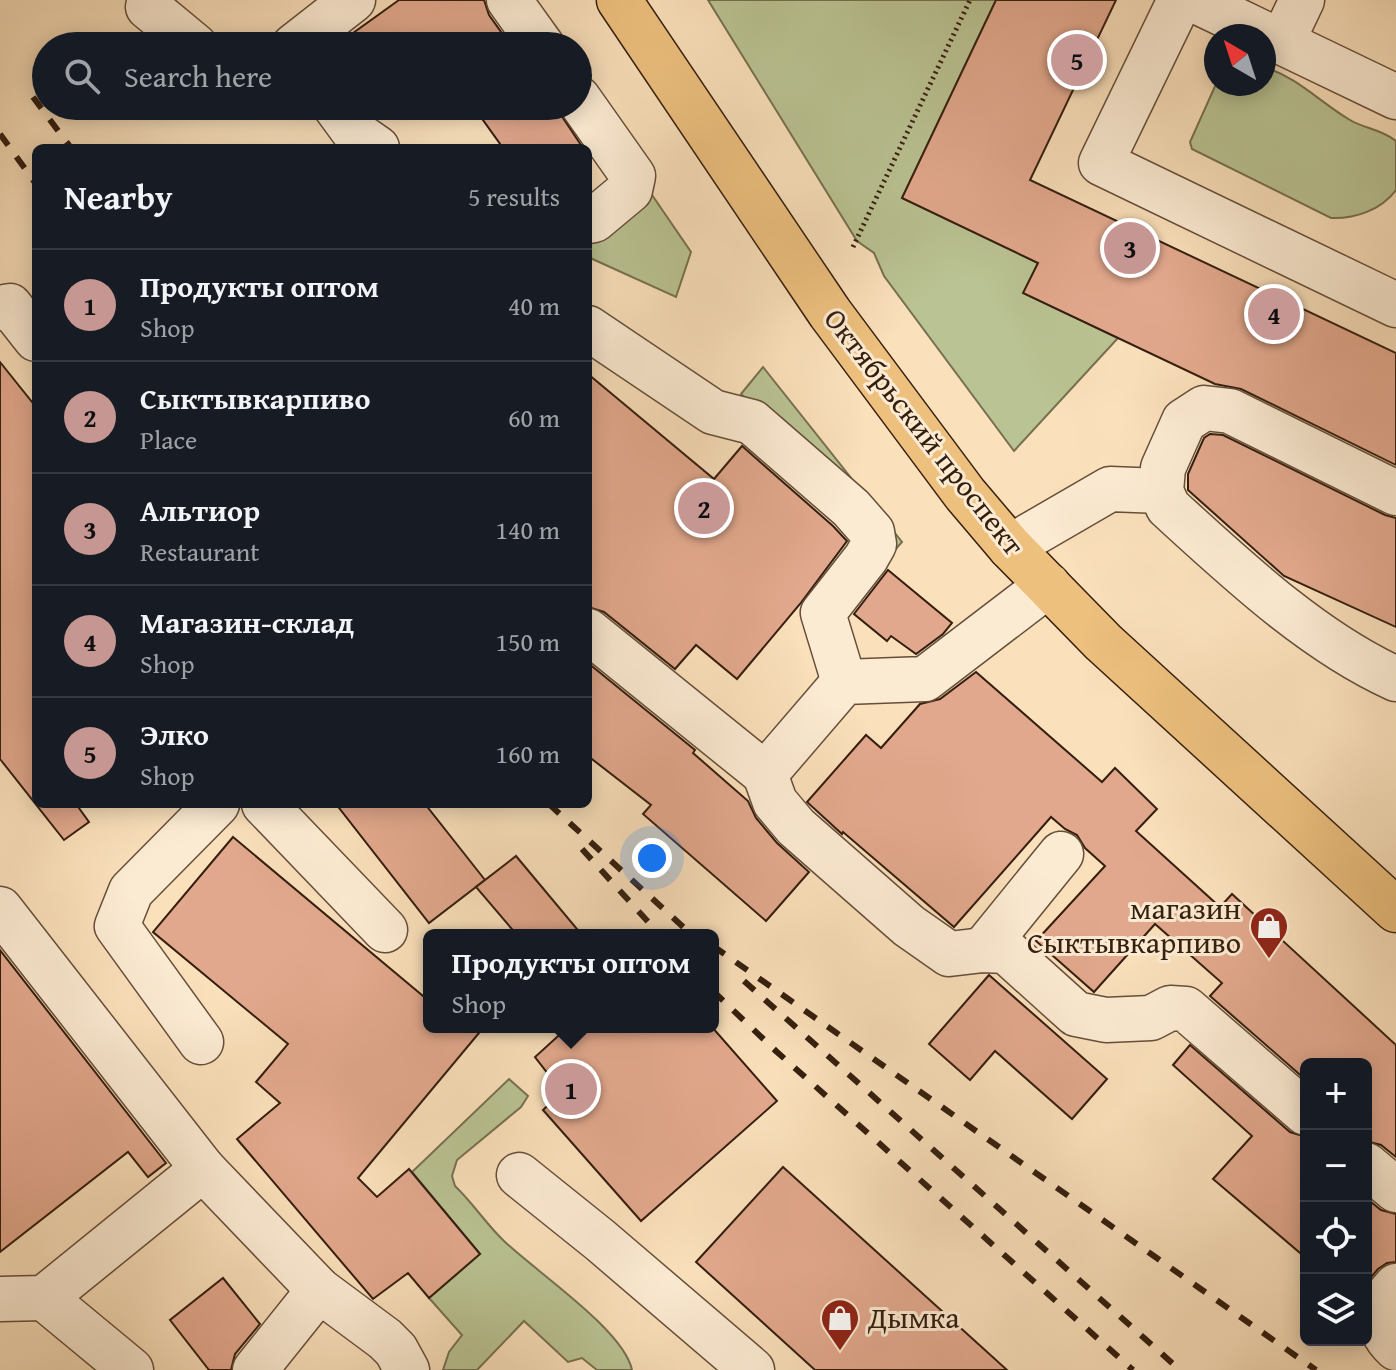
<!DOCTYPE html>
<html lang="en">
<head>
<meta charset="utf-8">
<style>
	:root { --surface:#171b24; --page:#242831; --text:#f1f3f6; --muted:#9ea1a6; --line:#363941; --accent:#c59692 }
	body { margin:0; font-family:"Gentium Book Plus",serif; background:var(--page); color:var(--text) }
	.controls { position:absolute; right:24px; bottom:24px; display:grid; overflow:hidden; border-radius:12px; box-shadow:0 4px 20px #0003 }
	.controls button { width:72px; height:72px; display:grid; place-items:center; padding:0; border:0; border-bottom:2px solid var(--line); background:var(--surface); color:var(--text); font:40px sans-serif }
	.compass { position:absolute; left:1204px; top:24px; width:72px; height:72px; border-radius:50%; background:var(--surface); box-shadow:0 4px 20px #0003; rotate:321deg }
	.you { position:absolute; left:652px; top:858px; width:28px; height:28px; margin:-20px; border:6px solid #fff; border-radius:50%; background:#1a73e8; box-shadow:0 0 0 12px #1a73e833 }
	.badge { display:grid; place-items:center; width:52px; height:52px; border-radius:50%; background:var(--accent); color:#111; font-size:26px; font-weight:700 }
	.pin { position:absolute; translate:-50% -50%; border:4px solid #fff; box-shadow:0 2px 8px #0006 }
	.popup { position:absolute; left:423px; top:929px; width:296px; height:104px; box-sizing:border-box; display:grid; place-content:center; border-radius:12px; background:var(--surface); filter:drop-shadow(0 2px 6px #0005); font-size:26px; white-space:nowrap; color:var(--muted) }
	.popup b { font-size:30px; color:var(--text) }
	.popup::after { content:''; position:absolute; left:50%; top:100%; margin-left:-16px; border:16px solid transparent; border-top-color:var(--surface) }
	.list { margin:0; padding:0; list-style:none }
	h2 { display:flex; justify-content:space-between; align-items:center; height:104px; margin:0; padding:0 32px; font-size:34px }
	h2 small { font-size:26px; font-weight:400; color:var(--muted) }
	.list li { display:grid; grid-template-columns:52px 1fr auto; gap:24px; align-items:center; box-sizing:border-box; height:112px; padding:0 32px; border-top:2px solid var(--line) }
	.list b { display:block; font-size:30px; white-space:nowrap }
	.list p { margin:0; font-size:26px; white-space:nowrap; color:var(--muted) }
	.list em { font-size:26px; font-style:normal; color:var(--muted) }
	.icon { flex:none; width:44px; height:44px; fill:none; stroke:currentColor; stroke-width:2; stroke-linecap:round; stroke-linejoin:round }
	.map { position:relative; flex:none; width:1396px; height:1370px; overflow:hidden }
	.search { position:absolute; background:var(--surface); box-shadow:0 4px 20px #0003; left:32px; top:32px; width:560px; height:88px; display:flex; align-items:center; gap:20px; box-sizing:border-box; padding:0 28px; border-radius:44px; color:var(--muted); font-size:30px }
	.panel { position:absolute; background:var(--surface); box-shadow:0 4px 20px #0003; left:32px; top:144px; width:560px; height:664px; border-radius:12px }
	.map>svg:first-child { display:block }
</style>
</head>
<body>
<div class="map">
<svg width="1396" height="1370" viewBox="0 0 1396 1370">
	<rect width="100%" height="100%" fill="#fae0bb"/>
	<filter id="stains"><feTurbulence type="fractalNoise" baseFrequency=".0025" numOctaves="4"/><feColorMatrix values="0 0 0 0 .2 0 0 0 0 .09 0 0 0 0 .02 0 0 0 .5 -.17"/></filter>
	<radialGradient id="worn" r=".72"><stop offset=".6" stop-color="#630" stop-opacity="0"/><stop offset="1" stop-color="#630" stop-opacity=".3"/></radialGradient>
	<!-- green -->
	<g fill="#bac393" stroke="#777050" stroke-width="2">
		<path d="M708,0H996L902,198L1038,263L1024,293L1118,338L1014,451L884,276L874,253L857,241Z"/>
		<path d="M1264,67C1297,77 1321,103 1350,120C1365,129 1381,129 1396,141V190C1381,210 1355,219 1331,218L1192,149L1190,142L1216,84H1264Z"/>
		<path d="M650,192L691,252L676,297L588,257V238Z"/>
		<path d="M763,367L902,542L882,565L852,497L741,394Z"/>
		<path d="M509,1079L528,1096L521,1107L457,1160L452,1176L455,1186C473,1203 486,1224 504,1241C535,1271 624,1330 632,1370H597L582,1358L568,1362L524,1321L477,1370H443L449,1352L462,1335L429,1298L480,1254L412,1172Z"/>
	</g>
	<!-- building -->
	<g fill="#e2a88d" stroke="#341e0e" stroke-width="2">
		<path d="M399,0H484L489,15L511,46H335Z"/>
		<path d="M996,0H1116L1030,180L1396,353V465L1241,389L1215,384L1023,293L1038,263L902,198Z"/>
		<path d="M473,106H555L583,148H503Z"/>
		<path d="M0,362L36,407V804H76L89,822L64,840L0,759Z"/>
		<path d="M588,374L714,479L742,446L833,526L847,541L800,604L737,679L696,645L675,669L604,612L588,607Z"/>
		<path d="M1210,434L1223,435L1385,515L1396,518V627L1284,576L1188,490V474L1204,438Z"/>
		<path d="M888,570L952,623L943,634L916,654L891,636L887,641L854,614Z"/>
		<path d="M588,663L695,750L693,753L748,801L756,818L777,843L809,872L766,921L643,814L651,805L588,756Z"/>
		<path d="M976,672L1102,782L1115,768L1157,809L1136,831L1220,907L1232,894L1396,1045V1157L1381,1145L1366,1141V1064H1306V1080L1210,996L1222,983L1155,924L1094,992L1036,941L1105,866L1085,848L1077,835L1065,829L1051,817L954,927L843,832L842,834L807,802L866,735L881,748L920,704L940,699Z"/>
		<path d="M336,804H425L485,880L429,923Z"/>
		<path d="M233,837L429,1001V1027H484L358,1178L377,1197L409,1169L480,1254L429,1298L408,1273L373,1299L237,1139L280,1103L256,1082L288,1044L153,932Z"/>
		<path d="M516,856L582,935H517L476,887Z"/>
		<path d="M0,950L166,1163L148,1177L128,1152L0,1252Z"/>
		<path d="M989,975L1107,1079L1072,1119L995,1051L970,1080L929,1044Z"/>
		<path d="M568,1027H712L777,1101L641,1221L543,1110L562,1092L535,1057Z"/>
		<path d="M1190,1045L1290,1132L1306,1137V1258L1213,1179L1252,1136L1173,1065Z"/>
		<path d="M783,1167L1007,1370H815L696,1262Z"/>
		<path d="M1366,1198L1381,1210L1396,1214V1262L1387,1263L1378,1269L1366,1283Z"/>
		<path d="M223,1278L260,1324L235,1354L231,1370H209L170,1320Z"/>
	</g>
	<g fill="none" stroke-linecap="round" stroke-linejoin="round">
		<defs>
			<g id="minor">
				<path d="M509,0L542,46"/>
				<path d="M1180,0L1101,163L1396,305"/>
				<path d="M1194,0L1396,97"/>
				<path d="M148,7L195,46"/>
				<path d="M1282,42L1302,0"/>
				<path d="M294,46L353,0"/>
				<path d="M578,98L633,176L630,190L594,220L588,221"/>
				<path d="M335,106L354,132L377,148"/>
				<path d="M0,308L10,306L36,339"/>
				<path d="M588,328L713,412L752,422L851,508L872,532L874,544L866,558L823,613L844,682"/>
				<path d="M1396,493L1230,411L1204,408L1184,421L1163,468L1161,491L1168,507C1236,569 1312,641 1396,679"/>
				<path d="M1010,547L1110,489L1161,491"/>
				<path d="M588,631L765,774L844,682L925,679L1048,585"/>
				<path d="M765,774L775,802L796,827L909,926L949,954L983,950L1006,951L1076,1014L1106,1020L1151,1018L1170,1008L1186,1009L1306,1113"/>
				<path d="M264,804L385,930"/>
				<path d="M0,909L203,1169L44,1298L0,1299"/>
				<path d="M983,950L1061,854"/>
				<path d="M201,1042L117,926L131,891L217,804"/>
				<path d="M1366,1165L1396,1190"/>
				<path d="M203,1169L319,1290L385,1339L396,1350L407,1370"/>
				<path d="M519,1175L600,1240L752,1370"/>
				<path d="M1396,1286L1378,1307C1378,1323 1384,1337 1396,1348"/>
				<path d="M44,1298L131,1370"/>
				<path d="M255,1370L319,1290"/>
			</g>
			<path id="major" d="M619,0L830,313L965,494L1010,547L1103,642L1396,910"/>
		</defs>
		<!-- minor casing -->
		<use href="#minor" stroke="#664e39" stroke-width="47"/>
		<!-- major casing -->
		<use href="#major" stroke="#341e0e" stroke-width="47"/>
		<!-- path -->
		<path stroke="#341e0e" stroke-width="5" stroke-dasharray="2 4" stroke-linecap="butt" d="M853,247L970,0"/>
		<!-- minor -->
		<use href="#minor" stroke="#fcebd3" stroke-width="44"/>
		<!-- major -->
		<use href="#major" stroke="#edc07e" stroke-width="44"/>
		<!-- rail -->
		<g stroke="#341e0e" stroke-width="6" stroke-dasharray="14 14" stroke-linecap="butt">
			<path d="M33,97L71,148"/>
			<path d="M0,134L36,184"/>
			<path d="M549,804L692,935"/>
			<path d="M582,849L660,935"/>
			<path d="M713,946L1316,1370"/>
			<path d="M744,981L1180,1370"/>
			<path d="M713,991L777,1052L1133,1370"/>
		</g>
	</g>
	<!-- icons -->
	<defs>
		<symbol id="shop-pin" viewBox="-11 -11 22 30"><path d="M0 17L-7.5 6A9.5 9.5 0 1 1 7.5 6Z" fill="#8f2418" stroke="#fcebd3"/><path d="M-5-2.5h2.3a2.7 3.5 0 0 1 5.4 0H5L5.5 6h-11ZM-1.5-2.5h3a1.5 2.3 0 0 0-3 0Z" fill="#fff"/></symbol>
	</defs>
	<g fill-rule="evenodd">
		<use href="#shop-pin" x="1247" y="904" width="44" height="60"/>
		<use href="#shop-pin" x="818" y="1296" width="44" height="60"/>
	</g>
	<g text-anchor="middle" stroke-width="6" stroke-linejoin="round" paint-order="stroke">
		<!-- street labels -->
		<g font-size="30" fill="#341e0e" stroke="#fcebd3">
			<text transform="translate(924 432) rotate(52)" y="10">Октябрьский проспект</text>
		</g>
		<!-- poi labels -->
		<g font-size="30" fill="#341e0e" stroke="#fcebd3" text-anchor="end">
			<text x="1241" y="919">магазин<tspan x="1241" dy="34">Сыктывкарпиво</tspan></text>
			<text x="868" y="1328" text-anchor="start">Дымка</text>
		</g>
	</g>
	<rect width="100%" height="100%" filter="url(#stains)"/>
	<rect width="100%" height="100%" fill="url(#worn)"/>
</svg>
<div class="controls">
<button>+</button>
<button>−</button>
<button><svg class="icon" aria-label="locate" viewBox="0 0 24 24"><circle cx="12" cy="12" r="6"/><path d="M12 2v4M12 18v4M2 12h4M18 12h4"/></svg></button>
<button><svg class="icon" aria-label="layers" viewBox="0 0 24 24"><path d="M12 4l9 5-9 5-9-5zM3 14l9 5 9-5"/></svg></button>
</div>
<svg class="compass" viewBox="-18 -18 36 36"><path d="M0-13l5 13h-10z" fill="#e53935"/><path d="M0 13l5-13h-10z" fill="#9ea1a6"/></svg>
<div class="you"></div>
<div class="pin badge" style="left:571px;top:1089px">1</div>
<div class="popup"><b>Продукты оптом</b>Shop</div>
<div class="pin badge" style="left:704px;top:508px">2</div>
<div class="pin badge" style="left:1130px;top:248px">3</div>
<div class="pin badge" style="left:1274px;top:314px">4</div>
<div class="pin badge" style="left:1077px;top:60px">5</div>
<div class="search"><svg class="icon" aria-label="search" viewBox="0 0 24 24"><circle cx="10" cy="10" r="6"/><path d="M15 15l6 6"/></svg>Search here</div>
<section class="panel">
<h2>Nearby<small>5 results</small></h2>
<ul class="list">
<li><span class="badge">1</span><div><b>Продукты оптом</b><p>Shop</p></div><em>40 m</em></li>
<li><span class="badge">2</span><div><b>Сыктывкарпиво</b><p>Place</p></div><em>60 m</em></li>
<li><span class="badge">3</span><div><b>Альтиор</b><p>Restaurant</p></div><em>140 m</em></li>
<li><span class="badge">4</span><div><b>Магазин-склад</b><p>Shop</p></div><em>150 m</em></li>
<li><span class="badge">5</span><div><b>Элко</b><p>Shop</p></div><em>160 m</em></li>
</ul>
</section>
</div>
</body>
</html>
